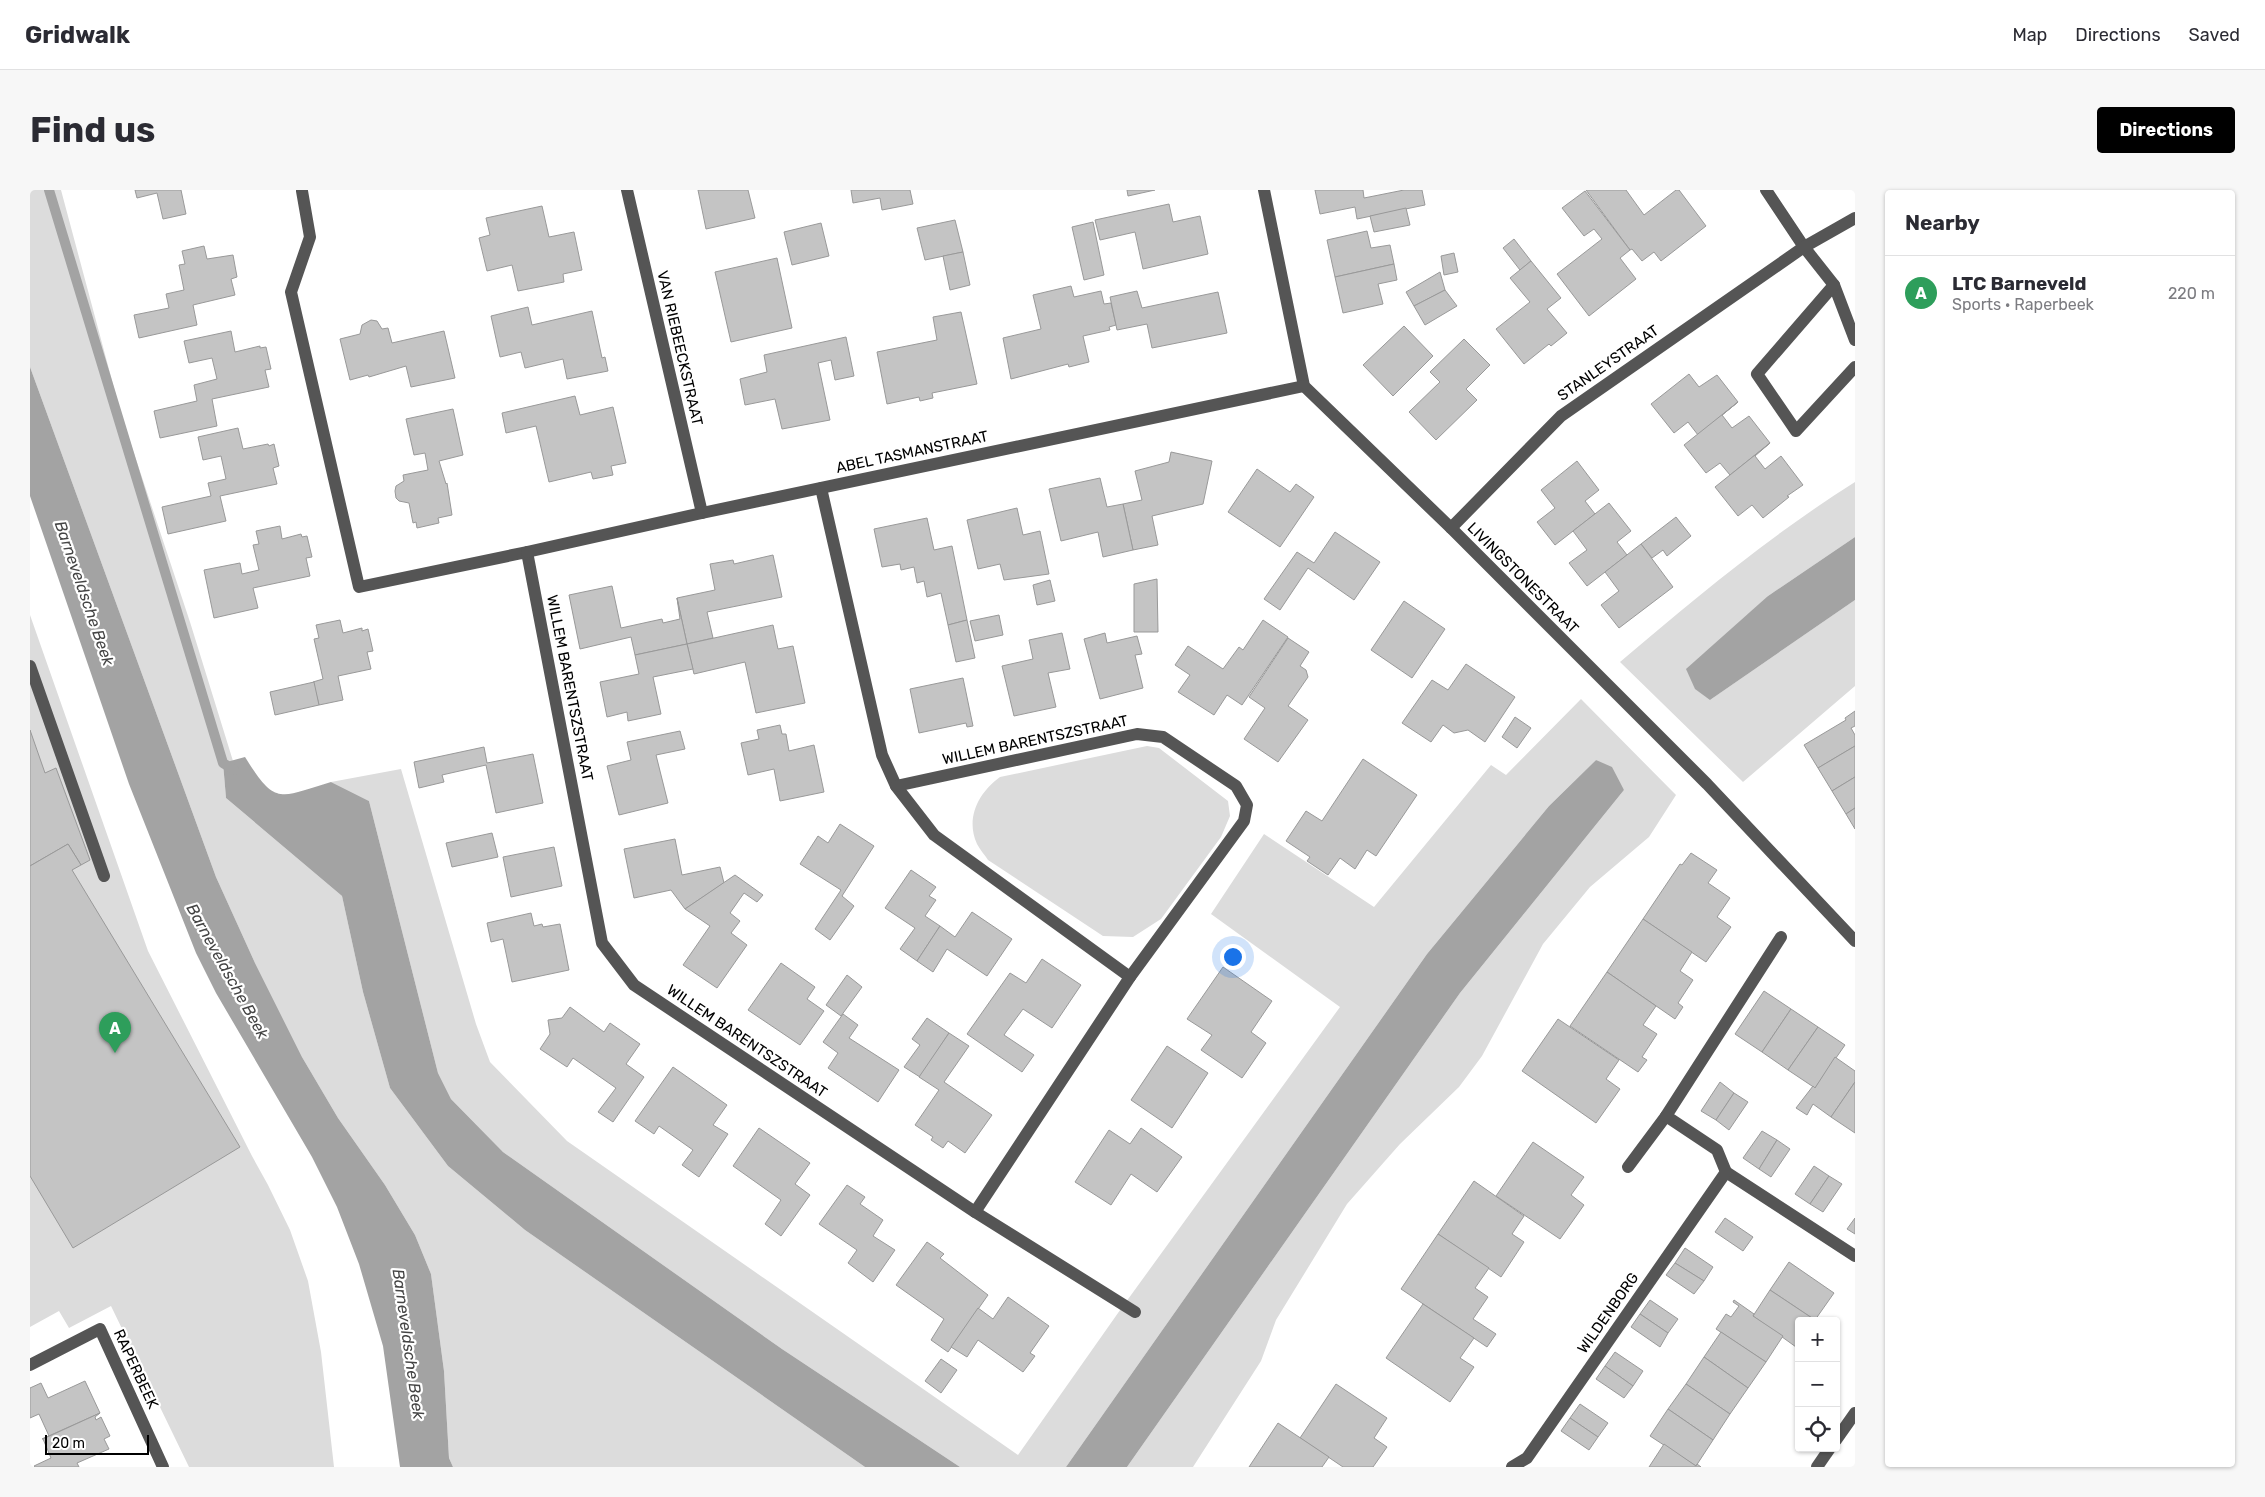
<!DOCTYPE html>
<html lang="en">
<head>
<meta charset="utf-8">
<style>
	:root { --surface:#fff; --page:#f7f7f7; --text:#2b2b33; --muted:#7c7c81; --line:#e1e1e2; --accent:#000 }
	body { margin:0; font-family:Rubik,sans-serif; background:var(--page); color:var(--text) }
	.controls { position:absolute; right:15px; bottom:15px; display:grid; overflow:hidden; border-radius:5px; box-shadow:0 1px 4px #0004 }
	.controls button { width:45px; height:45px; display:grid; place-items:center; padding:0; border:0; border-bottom:1px solid var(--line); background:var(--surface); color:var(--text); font:25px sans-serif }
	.scale { position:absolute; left:15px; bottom:12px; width:104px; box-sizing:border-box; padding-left:5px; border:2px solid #000; border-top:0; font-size:14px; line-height:18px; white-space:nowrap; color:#000; -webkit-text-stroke:4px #fff; paint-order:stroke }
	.you { position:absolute; left:1202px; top:766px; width:18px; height:18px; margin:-12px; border:4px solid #fff; border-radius:50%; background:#1a73e8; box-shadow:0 0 0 8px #1a73e833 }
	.badge { display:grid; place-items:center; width:32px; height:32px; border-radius:50%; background:var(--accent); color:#fff; font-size:16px; font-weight:700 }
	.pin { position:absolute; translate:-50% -41px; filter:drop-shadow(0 1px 2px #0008) }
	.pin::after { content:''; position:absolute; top:26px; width:18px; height:15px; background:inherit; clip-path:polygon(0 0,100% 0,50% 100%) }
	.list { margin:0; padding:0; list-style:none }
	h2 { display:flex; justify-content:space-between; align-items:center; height:65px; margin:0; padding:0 20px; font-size:21px }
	h2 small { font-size:16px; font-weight:400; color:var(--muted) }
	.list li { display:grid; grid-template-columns:32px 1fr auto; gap:15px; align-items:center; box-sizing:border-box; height:75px; padding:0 20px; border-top:1px solid var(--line) }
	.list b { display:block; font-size:19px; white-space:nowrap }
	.list p { margin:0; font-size:16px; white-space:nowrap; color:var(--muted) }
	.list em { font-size:16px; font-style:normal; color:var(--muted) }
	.icon { flex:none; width:28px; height:28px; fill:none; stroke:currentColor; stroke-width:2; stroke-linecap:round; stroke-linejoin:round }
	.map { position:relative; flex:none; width:1825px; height:1277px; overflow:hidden; border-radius:5px }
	header { display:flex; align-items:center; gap:30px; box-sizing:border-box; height:70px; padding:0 25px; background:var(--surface); border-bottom:1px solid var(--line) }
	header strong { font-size:24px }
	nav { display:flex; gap:28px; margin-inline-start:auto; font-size:18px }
	.intro { display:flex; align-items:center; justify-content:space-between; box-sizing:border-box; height:120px; padding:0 30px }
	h1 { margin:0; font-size:35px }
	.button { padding:12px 22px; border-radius:5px; background:var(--accent); color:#fff; font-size:18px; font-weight:700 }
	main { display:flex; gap:30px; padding:0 30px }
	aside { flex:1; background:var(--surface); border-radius:5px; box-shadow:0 1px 4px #0004 }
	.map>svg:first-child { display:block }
</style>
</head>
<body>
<header>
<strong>Gridwalk</strong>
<nav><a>Map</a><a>Directions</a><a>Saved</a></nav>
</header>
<div class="intro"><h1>Find us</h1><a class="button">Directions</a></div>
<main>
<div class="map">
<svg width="1825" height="1277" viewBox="0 0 1825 1277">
	<rect width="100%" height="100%" fill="#fff"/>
	<!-- green -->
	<g fill="#dcdcdc">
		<path d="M0,0H31L91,224L160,432L203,571L193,573L196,608L312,706L333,802L360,898L418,976L495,1040L835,1277H423L419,1268L414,1181L401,1084L385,1045L355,995L308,928L272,867L225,773L186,687L0,177Z"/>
		<path d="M1825,292V347L1738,406L1680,510L1825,410V496L1713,592L1590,472C1665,408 1741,345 1825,292Z"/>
		<path d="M0,425L118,761L222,966L238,995L260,1040L278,1091L291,1162L304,1277H159L81,1116L39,1138L29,1121L0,1137Z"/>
		<path d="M1551,509L1646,605L1619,647L1560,697L1513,754L1452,866L1429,897L1370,954L1317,1014L1246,1130L1231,1171L1163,1277H1097L1430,803L1594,600L1566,570L1519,616L1397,764L1036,1277H930L752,1159L473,962L421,909L408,883L339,611L301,592L371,579L446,834L460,872L537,951L988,1265L1088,1123L1310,817L1181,724L1234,644L1344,717L1461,575L1476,585Z"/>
		<path d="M1117,556L1129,558L1198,611L1200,626L1191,647L1131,729L1103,747L1073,746L958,670C955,665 950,660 947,654C935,628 949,602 970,587Z"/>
	</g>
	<!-- water -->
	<g fill="#a3a3a3">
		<path d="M0,177L186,687L225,773L272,867L308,928L355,995L385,1045L401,1084L414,1181L419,1268L423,1277H370L353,1156L329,1074L307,1017L282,967L186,803L166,763L99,594L0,306Z"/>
		<path d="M1825,347V410L1680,510L1665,499L1656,479L1738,406Z"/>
		<path d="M215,567C246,617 250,607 301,592L339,611L408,883L421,909L473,962L752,1159L930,1277H835L495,1040L418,976L360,898L333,802L312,706L196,608L193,573Z"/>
		<path d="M1566,570L1582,577L1594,600L1430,803L1097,1277H1036L1397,764L1519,616Z"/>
	</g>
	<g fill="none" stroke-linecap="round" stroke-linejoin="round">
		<!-- stream -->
		<path stroke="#a3a3a3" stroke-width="10" d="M19,0L193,573L204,580"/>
	</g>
	<!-- building -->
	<g fill="#c4c4c4" stroke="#999">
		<path d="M105,0H151L156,24L133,29L127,3L107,8Z"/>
		<path d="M668,0H718L725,28L676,39Z"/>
		<path d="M821,0H880L883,14L852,20L850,8L823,13Z"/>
		<path d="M1097,0H1125L1098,6Z"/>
		<path d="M1285,0H1333L1334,8L1374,0H1392L1395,15L1327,29L1325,17L1290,24Z"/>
		<path d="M1556,0H1596L1614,25L1646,0H1649L1676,36L1631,71L1624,62L1612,71L1602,59L1600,60Z"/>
		<path d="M1555,1L1600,60L1590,68L1606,89L1559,126L1527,84L1572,49L1564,39L1554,46L1532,18Z"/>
		<path d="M1139,14L1143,32L1170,26L1178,64L1113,79L1105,42L1070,50L1065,30Z"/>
		<path d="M512,16L519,47L544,42L552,80L533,84L534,92L488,101L482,75L457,81L449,48L460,45L456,28Z"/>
		<path d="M1376,18L1380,35L1344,42L1340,26Z"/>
		<path d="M925,30L933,62L895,70L887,38Z"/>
		<path d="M1063,32L1074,85L1054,90L1042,37Z"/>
		<path d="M791,33L799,66L762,75L754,42Z"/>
		<path d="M1337,41L1341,58L1360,55L1364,74L1305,87L1297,50Z"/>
		<path d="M1484,49L1501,71L1490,80L1473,58Z"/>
		<path d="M174,56L177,69L203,65L207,87L201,89L205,105L163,115L167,135L109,148L104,125L139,118L136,104L154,100L149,75L155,74L152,61Z"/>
		<path d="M933,62L940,95L920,100L913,66Z"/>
		<path d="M1424,63L1428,82L1414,85L1411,66Z"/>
		<path d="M747,68L762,138L701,152L685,82Z"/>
		<path d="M1501,71L1531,108L1517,119L1537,143L1521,156L1519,154L1494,174L1466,139L1500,112L1480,88Z"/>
		<path d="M1364,74L1367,90L1348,94L1353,114L1313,123L1305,87Z"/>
		<path d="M1410,82L1415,100L1384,116L1376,102Z"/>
		<path d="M1041,96L1044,107L1071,101L1074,114L1081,113L1086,135L1079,137L1080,140L1053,146L1059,172L1039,177L1038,174L981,189L973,148L1011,139L1003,105Z"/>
		<path d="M1415,100L1427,116L1395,135L1384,116Z"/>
		<path d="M1107,101L1112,118L1188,102L1197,143L1122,158L1117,134L1087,140L1086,135L1080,107Z"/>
		<path d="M498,117L502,135L562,121L572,168L575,167L578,181L537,189L533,169L495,178L491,162L470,167L461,126Z"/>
		<path d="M931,122L947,194L902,203L903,208L890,211L889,207L857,214L847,162L907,150L903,127Z"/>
		<path d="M341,130L347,131L352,139L358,138L362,153L414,141L425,188L381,197L376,176L339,187L338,185L320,190L310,149L330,144L332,135Z"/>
		<path d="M1374,136L1403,166L1363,206L1333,175Z"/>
		<path d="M201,141L205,162L230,156V158L236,157L241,179L235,180L239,197L182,209L187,236L130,248L124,221L167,211L164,195L187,189L182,168L159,173L154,151Z"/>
		<path d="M816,147L824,186L805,190L801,170L788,173L800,230L752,239L745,209L715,215L710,189L737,182L734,165Z"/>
		<path d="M1434,149L1460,175L1436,199L1447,210L1406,250L1379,222L1410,192L1400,182Z"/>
		<path d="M1659,184L1669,197L1687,185L1708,212L1668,245L1658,232L1644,243L1621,214Z"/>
		<path d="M545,206L550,225L583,217L596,273L581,276L583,285L563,289L561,282L519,292L506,236L476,243L472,223Z"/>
		<path d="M1708,212L1692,225L1702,238L1719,226L1740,253L1700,285L1690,273L1676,283L1654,255Z"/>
		<path d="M423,219L433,265L409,271L416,294L417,293L422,325L408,328L409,333L387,338L386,332L383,333L379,313L369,311L366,308L365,301L366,296L374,291L373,285L398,280L395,263L384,265L376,229Z"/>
		<path d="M208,238L213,259L238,254L239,256L244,254L249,276L243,278L247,294L190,306L196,331L138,344L132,317L181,306L178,293L196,289L191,266L173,270L168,247Z"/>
		<path d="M1740,253L1725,266L1735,279L1751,266L1773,295L1757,306L1759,307L1733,328L1722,315L1708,326L1685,297Z"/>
		<path d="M1141,262L1182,271L1173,314L1122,326L1128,355L1103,360L1093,314L1112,310L1105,281L1139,272Z"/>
		<path d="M1547,271L1569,300L1555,311L1565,324L1525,355L1507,332L1525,318L1511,300Z"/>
		<path d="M1227,279L1260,302L1266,294L1284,307L1250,357L1198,322Z"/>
		<path d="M1070,288L1077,317L1093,314L1103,360L1073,367L1068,342L1031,351L1019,299Z"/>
		<path d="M1579,313L1601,341L1587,352L1597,365L1557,396L1539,373L1557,360L1543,341Z"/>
		<path d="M987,318L993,345L1010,341L1019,384L974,390L970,374L948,379L937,330Z"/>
		<path d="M1646,327L1661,346L1637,366L1633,360L1622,368L1611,354Z"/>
		<path d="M897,328L904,360L922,356L937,430L918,435L911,403L897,407L894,391L887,393L884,377L871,380L870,374L852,377L844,339Z"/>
		<path d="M250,336L252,349L271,344L272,347L277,346L282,367L276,368L280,386L223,398L228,418L184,428L174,380L210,373L212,384L229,380L223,355L229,354L226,341Z"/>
		<path d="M1305,342L1350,372L1324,410L1278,378L1250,420L1234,409L1267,362L1284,373Z"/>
		<path d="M1611,354L1643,397L1589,438L1571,415L1589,401L1575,382Z"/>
		<path d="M743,365L752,407L677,422L683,448L657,454L647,408L685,400L680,374L703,370L704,374Z"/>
		<path d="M1127,389L1128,442H1104V394Z"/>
		<path d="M1020,390L1025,411L1007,415L1003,395Z"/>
		<path d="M582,396L591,438L632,429L633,433L650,429L647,408L657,454L605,465L601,447L550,459L539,405Z"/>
		<path d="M1374,411L1415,439L1382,488L1341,460Z"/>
		<path d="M969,425L973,445L945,451L940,431Z"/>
		<path d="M310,430L313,443L332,438V441L338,439L343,461L337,462L341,479L308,486L313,510L289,515L283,492L293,489L284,449L289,448L286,435Z"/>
		<path d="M937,430L945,468L926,472L918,435Z"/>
		<path d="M1233,430L1258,447L1212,515L1197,505L1184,525L1148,502L1160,485L1145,475L1158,456L1193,479L1209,457L1213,460Z"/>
		<path d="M743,435L748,459L763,456L775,513L726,523L715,472L664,484L657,454Z"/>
		<path d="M1032,443L1040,479L1018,483L1026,517L984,526L972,476L1003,469L999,450Z"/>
		<path d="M1075,443L1077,453L1107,446L1112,464L1105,465L1113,498L1070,509L1054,449Z"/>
		<path d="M1258,448L1279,462L1270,476L1276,480L1278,487L1258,516L1278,530L1248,572L1214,549L1235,518L1219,507Z"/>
		<path d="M657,454L663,479L623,487L631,524L598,531L597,522L577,527L570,492L609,484L605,465Z"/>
		<path d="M1436,474L1485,507L1455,552L1438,540L1424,543L1413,535L1401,552L1372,533L1402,490L1418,500Z"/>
		<path d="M933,488L943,536L937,537L936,533L889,543L880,499Z"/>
		<path d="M284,492L289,515L245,525L240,502Z"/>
		<path d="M1825,521V536L1821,538L1825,545V556L1788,578L1774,555L1816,530L1815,528Z"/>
		<path d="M1485,527L1501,538L1487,558L1472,547Z"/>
		<path d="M750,535L752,544H756L759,561L784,555L794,602L750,611L744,579L718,585L711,553L729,549L727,540Z"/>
		<path d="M0,540L15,583L26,578L60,670L51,675L38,654L0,676Z"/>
		<path d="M650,541L655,559L626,565L638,613L589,625L577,576L601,570L597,552Z"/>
		<path d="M1825,556V587L1802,601L1788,578Z"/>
		<path d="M454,557L457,573L503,564L513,613L466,623L456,575L412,585L414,592L389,598L384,572Z"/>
		<path d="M1333,569L1387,605L1346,666L1337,660L1325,679L1310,668L1298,685L1277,671L1280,667L1256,651L1276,621L1292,631Z"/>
		<path d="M1825,587V618L1816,624L1802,601Z"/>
		<path d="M1825,618V639L1816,624Z"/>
		<path d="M810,634L844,656L812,706L824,716L800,750L785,739L811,700L770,674L788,646L798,653Z"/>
		<path d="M462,643L468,667L422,677L416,653Z"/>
		<path d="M645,649L652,685L690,677L694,693L655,719L641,700L604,708L594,659Z"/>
		<path d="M38,654L51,675L42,680L210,957L43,1058L0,986V676Z"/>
		<path d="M524,657L532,696L481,707L473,667Z"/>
		<path d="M1661,663L1687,680L1678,693L1700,708L1687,727L1701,737L1676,772L1613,729L1650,674L1652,675Z"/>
		<path d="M881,680L906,697L899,706L906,710L895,726L910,736L887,771L870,759L885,738L855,718Z"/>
		<path d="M705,685L733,705L727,712L714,703L700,723L710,731L701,743L717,755L687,798L653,775L680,736L655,719Z"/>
		<path d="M942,722L982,749L957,786L917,759L903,782L887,771L910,736L925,747Z"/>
		<path d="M501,723L504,736L512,734L513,737L530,734L539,780L482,792L473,749L461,752L457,733Z"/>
		<path d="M1613,729L1662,762L1650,781L1663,790L1648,813L1653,817L1645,829L1577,782Z"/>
		<path d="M1012,769L1051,795L1022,838L993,819L976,842L974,845L1004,865L992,882L937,844L980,783L996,793Z"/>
		<path d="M751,773L785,797L777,809L794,821L770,855L718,820Z"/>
		<path d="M1193,777L1242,811L1221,842L1236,853L1212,888L1171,860L1182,845L1157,829Z"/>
		<path d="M1577,782L1626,816L1613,835L1627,844L1612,867L1617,870L1608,882L1540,836Z"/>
		<path d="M817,785L832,797L811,826L796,815Z"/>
		<path d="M1734,801L1761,819L1732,862L1705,844Z"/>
		<path d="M540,817L574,842L580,833L610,854L596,874L614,887L583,932L568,922L586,898L543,868L537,877L510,859L520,844L518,830L532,828Z"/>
		<path d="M1761,819L1788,837L1758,880L1732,862Z"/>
		<path d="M813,824L828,835L819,848L869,880L848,912L798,878L808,863L793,852Z"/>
		<path d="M897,828L919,843L890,887L874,877L890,855L882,849Z"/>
		<path d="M1528,829L1589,870L1576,889L1590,899L1566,933L1492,881Z"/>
		<path d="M1788,837L1815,855L1785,898L1758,880Z"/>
		<path d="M919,843L939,856L914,892L962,925L935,963L918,951L913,958L901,950L903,947L885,935L909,900L889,887Z"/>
		<path d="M1137,856L1178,883L1142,938L1101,910Z"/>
		<path d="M1805,867L1825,881V892L1801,927L1783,914L1777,925L1766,918L1783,896L1785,898Z"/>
		<path d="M643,877L697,915L683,935L698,944L669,987L652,975L663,960L629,936L624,944L605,931Z"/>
		<path d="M1690,892L1704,903L1686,930L1671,921Z"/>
		<path d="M1825,892V943L1801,927Z"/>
		<path d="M1704,903L1718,912L1699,940L1686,930Z"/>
		<path d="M729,938L780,973L765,994L780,1005L751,1046L735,1034L751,1010L703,976Z"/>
		<path d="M1111,938L1152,967L1127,1002L1101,984L1081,1015L1045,992L1079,940L1100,954Z"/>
		<path d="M1732,941L1747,950L1729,979L1713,968Z"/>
		<path d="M1747,950L1760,959L1741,987L1729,979Z"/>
		<path d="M1503,952L1554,987L1541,1005L1554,1015L1530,1049L1466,1006Z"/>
		<path d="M1784,976L1799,986L1780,1014L1765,1004Z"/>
		<path d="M1799,986L1812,994L1793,1022L1780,1014Z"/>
		<path d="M1444,991L1494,1026L1482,1044L1494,1052L1471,1087L1408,1044Z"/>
		<path d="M817,995L835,1007L830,1014L853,1030L843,1046L865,1060L843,1092L818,1073L827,1060L789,1034Z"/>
		<path d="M1695,1028L1723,1047L1713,1061L1685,1042Z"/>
		<path d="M1825,1028V1044L1817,1039Z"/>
		<path d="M1408,1044L1459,1078L1445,1098L1458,1107L1443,1129L1466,1144L1457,1157L1371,1099Z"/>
		<path d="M897,1052L914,1064L910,1068L958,1105L918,1162L901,1150L914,1129L866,1095Z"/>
		<path d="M1655,1058L1683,1077L1674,1091L1645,1073Z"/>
		<path d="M1759,1072L1804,1103L1785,1130L1740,1100Z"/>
		<path d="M1645,1073L1674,1091L1664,1104L1636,1085Z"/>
		<path d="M1740,1100L1785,1130L1769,1131V1154L1766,1157L1723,1126Z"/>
		<path d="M978,1107L1019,1136L1000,1163L1005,1166L993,1182L948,1150L937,1167L921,1157L948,1118L963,1129Z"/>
		<path d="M1620,1110L1648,1129L1638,1143L1610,1124Z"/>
		<path d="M1704,1110L1724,1124L1723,1126L1753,1146L1736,1172L1686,1139L1696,1124L1701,1127L1709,1116L1703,1112Z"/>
		<path d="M1393,1114L1444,1148L1430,1168L1444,1177L1420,1212L1356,1168Z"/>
		<path d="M1610,1124L1638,1143L1630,1157L1601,1137Z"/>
		<path d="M1691,1142L1736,1172L1718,1198L1674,1167Z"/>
		<path d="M1585,1162L1613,1181L1603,1196L1575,1176Z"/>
		<path d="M1674,1167L1718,1198L1700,1224L1656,1194Z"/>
		<path d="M911,1169L927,1180L911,1203L895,1191Z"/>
		<path d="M1575,1176L1603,1196L1594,1208L1566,1189Z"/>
		<path d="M55,1191L70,1223L12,1249L19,1246L9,1224L0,1228V1198L11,1193L18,1208Z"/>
		<path d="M1306,1194L1357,1228L1344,1248L1357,1257L1343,1277H1313L1270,1248Z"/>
		<path d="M1656,1194L1700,1224L1683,1250L1638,1219Z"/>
		<path d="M1550,1214L1578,1233L1568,1247L1540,1228Z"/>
		<path d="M1638,1219L1683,1250L1666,1276L1620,1246Z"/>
		<path d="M70,1223L65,1227L66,1230L71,1227L80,1246L74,1249L79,1259L47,1273L49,1277H5L4,1276L21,1268L13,1249Z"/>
		<path d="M1540,1228L1568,1247L1559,1260L1531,1241Z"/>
		<path d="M1248,1233L1299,1267L1292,1277H1219Z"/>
		<path d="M1634,1254L1666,1276L1667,1274L1671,1277H1619Z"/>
	</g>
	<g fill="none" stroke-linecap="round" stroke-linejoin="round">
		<!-- minor -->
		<g stroke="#555" stroke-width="12">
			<path d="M597,0L672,323"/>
			<path d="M1234,0L1274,196L1421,338L1677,594L1825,751"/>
			<path d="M1736,0L1774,57L1804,95L1825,150"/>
			<path d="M272,1L280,47L261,102L329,397L497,362L572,753L604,795L945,1022L1105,1122"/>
			<path d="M1804,95L1727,184L1766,241L1825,177"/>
			<path d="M791,298L852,565L866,596L904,645L1100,787"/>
			<path d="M1421,338L1531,226L1774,57L1825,28"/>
			<path d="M497,362L672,323L1274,196"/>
			<path d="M0,476L74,686"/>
			<path d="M866,596L1107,544L1133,547L1206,596L1217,615L1214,631L1100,787L945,1022"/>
			<path d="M1598,977L1636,926"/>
			<path d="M1696,982L1825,1066"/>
			<path d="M0,1175L70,1139L133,1277"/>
			<path d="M1806,1250L1825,1223"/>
			<path d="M1482,1277L1497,1268L1696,982L1687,960L1636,926L1751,747"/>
			<path d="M1787,1277L1800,1258"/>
		</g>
	</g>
	<g text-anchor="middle" stroke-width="4.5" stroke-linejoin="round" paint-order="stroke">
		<!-- street labels -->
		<g font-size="15" fill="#000" stroke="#fff">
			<text transform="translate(650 158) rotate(77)" y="5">VAN RIEBEECKSTRAAT</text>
			<text transform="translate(1578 173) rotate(-35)" y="5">STANLEYSTRAAT</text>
			<text transform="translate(882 262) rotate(-12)" y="5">ABEL TASMANSTRAAT</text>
			<text transform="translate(1493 388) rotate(45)" y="5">LIVINGSTONESTRAAT</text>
			<text transform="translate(540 498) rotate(79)" y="5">WILLEM BARENTSZSTRAAT</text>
			<text transform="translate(1005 550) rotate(-12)" y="5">WILLEM BARENTSZSTRAAT</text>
			<text transform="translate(717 851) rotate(34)" y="5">WILLEM BARENTSZSTRAAT</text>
			<text transform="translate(1578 1123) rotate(-55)" y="5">WILDENBORG</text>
			<text transform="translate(106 1179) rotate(65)" y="5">RAPERBEEK</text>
		</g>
		<!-- water labels -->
		<g font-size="16" font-style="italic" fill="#444" stroke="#fff">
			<text transform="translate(55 403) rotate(71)" y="6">Barneveldsche Beek</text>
			<text transform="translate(198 781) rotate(61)" y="6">Barneveldsche Beek</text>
			<text transform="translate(379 1154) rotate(82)" y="6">Barneveldsche Beek</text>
		</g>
	</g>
</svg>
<div class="controls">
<button>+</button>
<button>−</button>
<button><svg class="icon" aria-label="locate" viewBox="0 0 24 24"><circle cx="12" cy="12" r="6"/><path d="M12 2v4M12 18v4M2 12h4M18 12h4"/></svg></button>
</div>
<div class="scale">20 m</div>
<div class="you"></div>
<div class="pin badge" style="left:85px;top:863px;background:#2e9e5b">A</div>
</div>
<aside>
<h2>Nearby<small></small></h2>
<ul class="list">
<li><span class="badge" style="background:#2e9e5b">A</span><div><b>LTC Barneveld</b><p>Sports · Raperbeek</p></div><em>220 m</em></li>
</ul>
</aside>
</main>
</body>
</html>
